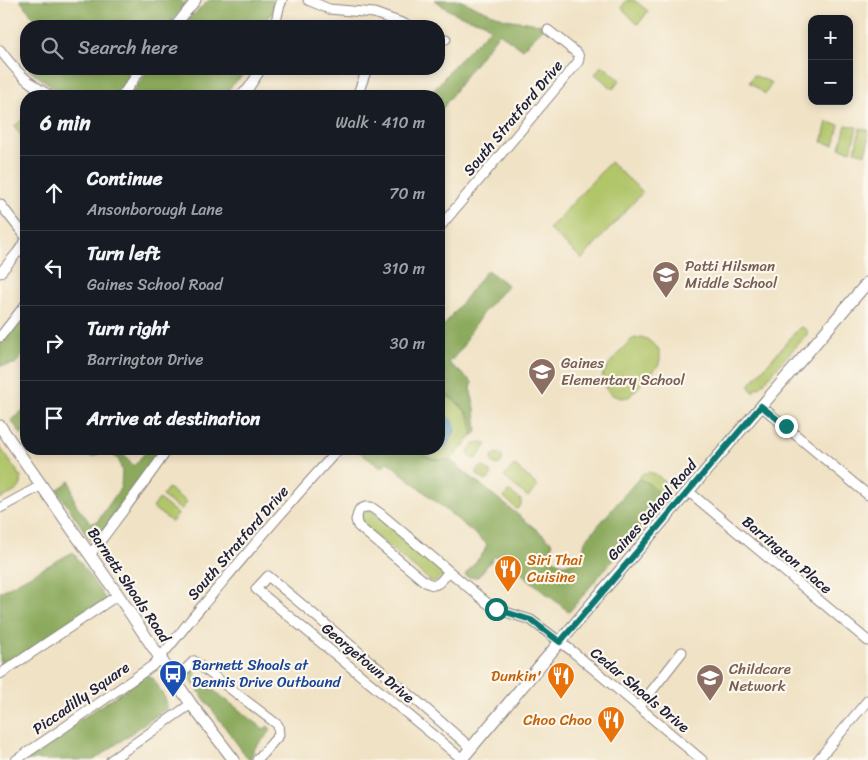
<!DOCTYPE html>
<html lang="en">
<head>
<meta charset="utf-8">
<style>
	:root { --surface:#171b24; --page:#242831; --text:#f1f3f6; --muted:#9ea1a6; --line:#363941 }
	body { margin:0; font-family:Sriracha,sans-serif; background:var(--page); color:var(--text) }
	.controls { position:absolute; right:15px; top:15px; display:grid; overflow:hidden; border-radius:10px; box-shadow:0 2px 8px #0003 }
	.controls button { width:45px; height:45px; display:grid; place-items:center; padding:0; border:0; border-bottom:1px solid var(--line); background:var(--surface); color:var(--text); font:25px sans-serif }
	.stop { position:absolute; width:15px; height:15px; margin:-11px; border:4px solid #0f766e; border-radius:50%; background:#fff }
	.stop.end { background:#0f766e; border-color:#fff; box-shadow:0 1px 5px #0008 }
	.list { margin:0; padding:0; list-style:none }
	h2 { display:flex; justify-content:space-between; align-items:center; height:65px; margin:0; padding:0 20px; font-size:21px }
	h2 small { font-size:16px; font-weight:400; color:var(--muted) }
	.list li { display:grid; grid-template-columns:32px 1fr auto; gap:15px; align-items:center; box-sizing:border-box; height:75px; padding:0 20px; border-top:1px solid var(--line) }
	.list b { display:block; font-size:19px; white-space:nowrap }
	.list p { margin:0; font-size:16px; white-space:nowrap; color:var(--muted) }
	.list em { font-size:16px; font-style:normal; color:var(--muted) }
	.icon { flex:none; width:28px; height:28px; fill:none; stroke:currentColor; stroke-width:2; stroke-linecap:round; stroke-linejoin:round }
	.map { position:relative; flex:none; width:868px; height:760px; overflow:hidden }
	.search { position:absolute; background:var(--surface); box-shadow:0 2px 8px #0003; left:20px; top:20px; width:425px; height:55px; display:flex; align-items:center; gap:12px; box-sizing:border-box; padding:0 18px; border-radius:20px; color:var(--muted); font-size:19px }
	.panel { position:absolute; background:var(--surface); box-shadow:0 2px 8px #0003; left:20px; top:90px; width:425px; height:365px; border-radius:20px }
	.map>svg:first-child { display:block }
</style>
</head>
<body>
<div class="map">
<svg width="868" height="760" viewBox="0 0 868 760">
	<rect width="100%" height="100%" fill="#fbf7ec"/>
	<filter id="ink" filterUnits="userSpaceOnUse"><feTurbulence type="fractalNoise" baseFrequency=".02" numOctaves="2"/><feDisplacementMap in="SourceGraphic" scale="10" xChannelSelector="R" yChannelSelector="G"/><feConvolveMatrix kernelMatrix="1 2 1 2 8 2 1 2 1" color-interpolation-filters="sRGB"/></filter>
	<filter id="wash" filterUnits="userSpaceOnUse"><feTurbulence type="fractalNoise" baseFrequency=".0096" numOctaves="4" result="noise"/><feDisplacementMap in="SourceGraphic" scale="20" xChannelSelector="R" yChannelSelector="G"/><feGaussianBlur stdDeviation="1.12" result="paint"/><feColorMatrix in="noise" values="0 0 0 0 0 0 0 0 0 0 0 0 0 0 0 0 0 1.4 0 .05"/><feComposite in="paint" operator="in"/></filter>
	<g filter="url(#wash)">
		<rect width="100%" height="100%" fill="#f0e2c5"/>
		<!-- green -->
		<g fill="#b1c569" stroke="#6a7452">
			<path d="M627,0H634L648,11L641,21L638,24L635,22L622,8L623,5Z"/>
			<path d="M602,65L620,80L613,89L595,74Z"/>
			<path d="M754,75L772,83L765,94L749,82Z"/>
			<path d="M25,117L26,119V141L14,127Z"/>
			<path d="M827,122L839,125L834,145L822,142Z"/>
			<path d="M846,125L857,127L851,151L840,148Z"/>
			<path d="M860,128L868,130V143L865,154L855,151Z"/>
			<path d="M610,162L643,192L582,259L549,229Z"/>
			<path d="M802,327L807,330V335L787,356L760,387L754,390V392L750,389V384L799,328Z"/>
			<path d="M641,337L647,339L658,348L660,354V359L659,364L656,368L630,396C617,403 599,389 603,374C604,369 625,345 630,341C633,338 637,338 641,337Z"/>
			<path d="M439,391C452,398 481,418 472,436C469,441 454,455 450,460C432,459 429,460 415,449H439Z"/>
			<path d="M481,442L486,443V446L476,459L471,458L469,455L468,451L473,445Z"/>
			<path d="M0,447L17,471L18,475H20C26,490 11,493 0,499Z"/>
			<circle cx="497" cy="459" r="5.5"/>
			<path d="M514,465L538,486L528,497L504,477Z"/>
			<path d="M483,466L492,474L488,480L485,481L477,474V470Z"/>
			<path d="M647,472L656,474L669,486V492L663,500L660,494L638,479L642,474Z"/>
			<path d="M168,488L187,502L181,510L162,496Z"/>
			<path d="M508,492H510L521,500V505L517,509L515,508L504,497Z"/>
			<path d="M159,499L178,514L172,522L153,508Z"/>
			<path d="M369,509L443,569L444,574L433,583L361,524L359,515Z"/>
		</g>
		<!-- forest -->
		<g fill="#8caa5d" stroke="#57664c">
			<path d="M20,0H180L185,4L168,26H40Z"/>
			<path d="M209,0H279L265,26H183L188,20Z"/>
			<path d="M434,0H459L505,19L547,25L522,49L499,33L467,74L439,113V96H429L457,62L490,29C483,20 480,22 470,19C463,17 449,11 444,7C440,4 439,2 434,0Z"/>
			<path d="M28,69H135L115,96H65Z"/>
			<path d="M150,69H248L230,88L219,96H129Z"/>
			<path d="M487,270L508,285L482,314L469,334L462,348L449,363L472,382L471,392L475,408L477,432L472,436C474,412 458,401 439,391V332Z"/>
			<path d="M26,314V353L15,364L0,366V343L24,315Z"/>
			<path d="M26,408V431L22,435L11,420Z"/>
			<path d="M82,449H103L95,456H90Z"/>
			<path d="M104,449H118L134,466L148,449H163L144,477L93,544L57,490L70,481L75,503L90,523L97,522L121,487L122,472L119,460Z"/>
			<path d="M356,449H415L425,456L432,459L450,460L553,543C542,562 572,574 582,553C584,549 584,545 585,541L638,479C649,481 658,490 663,500L569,612L512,566L510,568L504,564V561L495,556L478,577H468L465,575L484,552L487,544L388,462L381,468L363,455Z"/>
			<path d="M73,552L106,600L0,669V592Z"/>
			<path d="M192,670L196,672L195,676L264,729L268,726L271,729C268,737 260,741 255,748C252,752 252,756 249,760L186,674Z"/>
			<path d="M147,675L154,679L166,700L167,708L94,760H20Z"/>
		</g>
		<!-- water -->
		<path fill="#5da4d3" stroke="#406387" d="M439,412C444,415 452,419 454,424C458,433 445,451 436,452L431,449H439Z"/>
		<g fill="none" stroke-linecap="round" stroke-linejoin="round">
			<!-- stream -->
			<path stroke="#5da4d3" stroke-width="2" d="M95,449V450"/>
		</g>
	</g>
	<g filter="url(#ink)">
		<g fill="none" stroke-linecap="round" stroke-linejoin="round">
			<defs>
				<g id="minor">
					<path d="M308,0L329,9L374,13L410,26"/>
					<path d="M175,26L196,0"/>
					<path d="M275,26L279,8L282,0"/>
					<path d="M439,37L446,39"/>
					<path d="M0,50C17,72 27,83 51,96"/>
					<path d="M122,96L141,69"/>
					<path d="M240,96L248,89L261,69"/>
					<path d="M357,96L367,69"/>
					<path d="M0,204L26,237"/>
					<path d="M439,228L578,62L579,59L578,54L548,30"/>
					<path d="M0,273L17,253L26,240"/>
					<path d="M0,337L26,304"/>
					<path d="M761,406L868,495"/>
					<path d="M688,491L868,641"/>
					<path d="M0,508L42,485"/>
					<path d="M90,555C116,520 143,485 168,449"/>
					<path d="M449,571C441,581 437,590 424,581L358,526L356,520L359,510L365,507H371L381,514L487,603L496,609L531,620L572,651L702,760"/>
					<path d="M0,674L118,595"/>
					<path d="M175,679L183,672L194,661L278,725L279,735L257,760"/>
					<path d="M639,707L682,652"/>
					<path d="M462,759L256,589L268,576L416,700L471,748"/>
					<path d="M16,760L62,729L152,666C171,647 186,624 204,604C248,552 292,499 339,449"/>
					<path d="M111,760L191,704"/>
					<path d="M818,760L868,700"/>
				</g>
				<g id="major">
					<path d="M0,426L118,595L191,704L234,760"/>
					<path d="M461,760L594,601L868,282"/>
				</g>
			</defs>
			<!-- minor casing -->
			<use href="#minor" stroke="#898280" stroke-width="11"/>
			<!-- major casing -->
			<use href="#major" stroke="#898280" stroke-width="13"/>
			<!-- minor -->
			<use href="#minor" stroke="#fff" stroke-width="9"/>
			<!-- major -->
			<use href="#major" stroke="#fff" stroke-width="11"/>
		</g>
	</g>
	<g fill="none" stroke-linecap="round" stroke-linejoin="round" filter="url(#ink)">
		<!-- route -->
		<path stroke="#0f766e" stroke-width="6" d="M496,609L531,620L560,642L761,406L786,426"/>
	</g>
	<!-- icons -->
	<defs>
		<symbol id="school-pin" viewBox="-11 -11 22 30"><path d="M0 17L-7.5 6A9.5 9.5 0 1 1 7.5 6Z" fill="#8d6e63" stroke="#fbf7ec"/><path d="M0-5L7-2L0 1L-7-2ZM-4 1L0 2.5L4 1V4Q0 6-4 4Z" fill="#fff"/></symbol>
		<symbol id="restaurant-pin" viewBox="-11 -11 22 30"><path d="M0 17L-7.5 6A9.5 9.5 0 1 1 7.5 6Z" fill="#e8710a" stroke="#fbf7ec"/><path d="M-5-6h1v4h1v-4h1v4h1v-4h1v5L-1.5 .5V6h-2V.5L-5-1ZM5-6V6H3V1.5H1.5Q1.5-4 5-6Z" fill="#fff"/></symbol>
		<symbol id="bus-pin" viewBox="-11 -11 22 30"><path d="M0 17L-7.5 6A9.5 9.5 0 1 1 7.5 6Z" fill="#1a4fb4" stroke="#fbf7ec"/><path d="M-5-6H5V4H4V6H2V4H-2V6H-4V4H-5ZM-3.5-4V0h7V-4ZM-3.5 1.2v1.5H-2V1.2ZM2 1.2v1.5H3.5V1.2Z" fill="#fff"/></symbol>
	</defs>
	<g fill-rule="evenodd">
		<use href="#school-pin" x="650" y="259" width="32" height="43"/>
		<use href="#school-pin" x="526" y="356" width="32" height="43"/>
		<use href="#restaurant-pin" x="492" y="553" width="32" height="43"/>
		<use href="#bus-pin" x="157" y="658" width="32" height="43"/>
		<use href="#restaurant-pin" x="545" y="660" width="32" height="43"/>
		<use href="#school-pin" x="694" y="662" width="32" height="43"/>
		<use href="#restaurant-pin" x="595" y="704" width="32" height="43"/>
	</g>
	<g text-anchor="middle" stroke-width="4.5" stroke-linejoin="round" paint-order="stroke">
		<!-- street labels -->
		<g font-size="15" fill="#22223b" stroke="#fbf7ec">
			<text transform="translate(513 118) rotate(-50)" y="5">South Stratford Drive</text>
			<text transform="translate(652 510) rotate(-49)" y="5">Gaines School Road</text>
			<text transform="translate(238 543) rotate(-49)" y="5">South Stratford Drive</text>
			<text transform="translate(787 555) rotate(40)" y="5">Barrington Place</text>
			<text transform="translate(129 585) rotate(56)" y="5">Barnett Shoals Road</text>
			<text transform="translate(368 663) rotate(40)" y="5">Georgetown Drive</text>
			<text transform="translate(640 690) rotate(40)" y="5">Cedar Shoals Drive</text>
			<text transform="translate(81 698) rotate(-35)" y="5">Piccadilly Square</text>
		</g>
		<!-- education labels -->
		<g font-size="15" fill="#785e54" stroke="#fbf7ec" text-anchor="start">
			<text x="685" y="271">Patti Hilsman<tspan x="685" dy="17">Middle School</tspan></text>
			<text x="561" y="368">Gaines<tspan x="561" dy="17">Elementary School</tspan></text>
			<text x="729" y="674">Childcare<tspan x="729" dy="17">Network</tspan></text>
		</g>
		<!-- food labels -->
		<g font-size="15" fill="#c56008" stroke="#fbf7ec" text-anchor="end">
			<text x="527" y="565" text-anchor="start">Siri Thai<tspan x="527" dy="17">Cuisine</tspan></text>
			<text x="542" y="681">Dunkin'</text>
			<text x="592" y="725">Choo Choo</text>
		</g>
		<!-- transit labels -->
		<g font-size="15" fill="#164399" stroke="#fbf7ec" text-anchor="start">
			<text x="192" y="670">Barnett Shoals at<tspan x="192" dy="17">Dennis Drive Outbound</tspan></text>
		</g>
	</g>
</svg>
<div class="controls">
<button>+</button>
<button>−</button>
</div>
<div class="stop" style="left:496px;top:609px"></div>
<div class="stop end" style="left:786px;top:426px"></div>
<div class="search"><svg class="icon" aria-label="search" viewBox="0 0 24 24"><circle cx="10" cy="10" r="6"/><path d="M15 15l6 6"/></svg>Search here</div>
<section class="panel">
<h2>6 min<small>Walk · 410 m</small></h2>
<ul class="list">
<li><svg class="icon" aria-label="ahead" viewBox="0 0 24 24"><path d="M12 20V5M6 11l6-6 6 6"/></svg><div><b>Continue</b><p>Ansonborough Lane</p></div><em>70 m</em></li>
<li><svg class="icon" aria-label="left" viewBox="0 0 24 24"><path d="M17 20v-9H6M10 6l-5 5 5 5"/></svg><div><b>Turn left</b><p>Gaines School Road</p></div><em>310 m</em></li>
<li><svg class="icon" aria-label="right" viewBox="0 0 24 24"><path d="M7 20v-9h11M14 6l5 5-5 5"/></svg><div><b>Turn right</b><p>Barrington Drive</p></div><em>30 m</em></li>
<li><svg class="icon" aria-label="arrive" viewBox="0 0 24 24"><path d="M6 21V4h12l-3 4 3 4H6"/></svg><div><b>Arrive at destination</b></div></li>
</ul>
</section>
</div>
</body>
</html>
